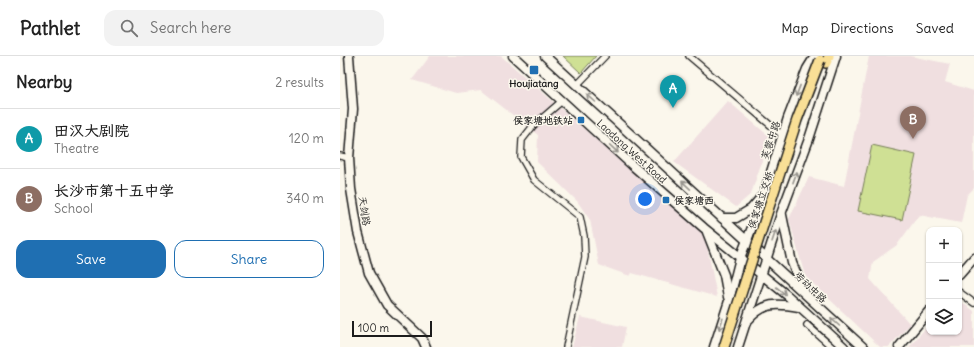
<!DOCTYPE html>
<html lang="en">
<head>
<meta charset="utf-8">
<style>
	:root { --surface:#fff; --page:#f2f2f2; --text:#222; --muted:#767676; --line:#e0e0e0; --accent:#1f6fb2 }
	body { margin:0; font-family:Delius,"LXGW WenKai TC",sans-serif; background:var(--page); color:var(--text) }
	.controls { position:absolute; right:12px; bottom:12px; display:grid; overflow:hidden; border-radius:8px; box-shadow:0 1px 3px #0004 }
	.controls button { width:36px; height:36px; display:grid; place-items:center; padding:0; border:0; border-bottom:1px solid var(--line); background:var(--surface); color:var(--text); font:20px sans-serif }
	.scale { position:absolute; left:12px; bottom:10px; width:80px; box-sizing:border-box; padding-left:4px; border:2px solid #1c1c1c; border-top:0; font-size:11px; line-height:14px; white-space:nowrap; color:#1c1c1c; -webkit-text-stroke:3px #fbf7ec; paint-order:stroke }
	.you { position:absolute; left:305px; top:143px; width:14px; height:14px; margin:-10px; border:3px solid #fff; border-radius:50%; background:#1a73e8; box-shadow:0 0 0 6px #1a73e833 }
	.badge { display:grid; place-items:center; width:26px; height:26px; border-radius:50%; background:var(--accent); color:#fff; font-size:13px; font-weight:700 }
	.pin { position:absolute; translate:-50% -33px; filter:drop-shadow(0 1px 2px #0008) }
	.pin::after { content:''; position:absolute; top:21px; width:14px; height:12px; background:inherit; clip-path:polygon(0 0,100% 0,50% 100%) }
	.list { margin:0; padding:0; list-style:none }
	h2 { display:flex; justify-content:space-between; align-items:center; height:52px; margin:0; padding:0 16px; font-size:17px }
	h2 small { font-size:13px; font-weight:400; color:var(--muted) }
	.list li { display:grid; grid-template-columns:26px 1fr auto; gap:12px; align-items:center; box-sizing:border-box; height:60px; padding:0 16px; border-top:1px solid var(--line) }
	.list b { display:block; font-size:15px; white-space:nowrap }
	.list p { margin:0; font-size:13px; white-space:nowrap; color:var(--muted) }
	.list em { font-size:13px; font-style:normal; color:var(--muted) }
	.actions { display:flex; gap:8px; padding:12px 16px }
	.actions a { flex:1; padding:9px 0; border:1px solid var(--accent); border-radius:12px; text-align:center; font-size:14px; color:var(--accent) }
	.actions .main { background:var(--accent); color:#fff }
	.icon { flex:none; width:22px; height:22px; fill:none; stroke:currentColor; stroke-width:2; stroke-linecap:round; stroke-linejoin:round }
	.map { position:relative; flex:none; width:634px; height:291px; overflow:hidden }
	header { display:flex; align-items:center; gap:24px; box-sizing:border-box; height:56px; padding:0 20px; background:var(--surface); border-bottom:1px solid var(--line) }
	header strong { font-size:19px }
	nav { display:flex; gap:22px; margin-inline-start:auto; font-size:14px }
	.search { width:280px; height:36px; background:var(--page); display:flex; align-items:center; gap:10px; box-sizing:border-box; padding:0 14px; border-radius:12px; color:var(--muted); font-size:15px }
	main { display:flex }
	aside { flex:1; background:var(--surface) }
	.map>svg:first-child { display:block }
</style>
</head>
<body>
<header>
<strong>Pathlet</strong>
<div class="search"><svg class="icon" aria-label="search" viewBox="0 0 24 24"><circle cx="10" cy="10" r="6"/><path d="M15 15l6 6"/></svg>Search here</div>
<nav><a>Map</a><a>Directions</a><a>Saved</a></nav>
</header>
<main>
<aside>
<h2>Nearby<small>2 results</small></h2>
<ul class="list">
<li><span class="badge" style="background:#0f9aa8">A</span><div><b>田汉大剧院</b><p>Theatre</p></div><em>120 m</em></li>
<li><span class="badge" style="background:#8d6e63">B</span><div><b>长沙市第十五中学</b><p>School</p></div><em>340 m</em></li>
</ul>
<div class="actions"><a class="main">Save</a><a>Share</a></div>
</aside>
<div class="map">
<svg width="634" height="291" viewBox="0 0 634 291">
	<rect width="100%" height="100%" fill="#fbf7ec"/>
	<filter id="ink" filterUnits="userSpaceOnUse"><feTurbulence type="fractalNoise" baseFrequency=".025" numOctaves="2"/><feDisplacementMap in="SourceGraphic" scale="8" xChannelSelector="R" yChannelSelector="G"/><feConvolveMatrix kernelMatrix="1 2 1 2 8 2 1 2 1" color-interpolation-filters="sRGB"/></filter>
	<g filter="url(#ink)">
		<!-- built -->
		<g fill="#f0dfe0">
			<path d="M90,0H161L365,179L377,241L292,217L290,220L259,209L250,164L237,145L197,106L198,79L141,34L116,37L72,24Z"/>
			<path d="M529,0H570L610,8L605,26L634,35V132L627,139L621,167L579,159L557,189L533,206L530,223L570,268L549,291H540L465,220L449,163L469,121L504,130Z"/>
			<path d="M388,45L430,81L411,138L396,151L334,106Z"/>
			<path d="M619,244L634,255V291H569L589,268V276H619Z"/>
			<path d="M240,261L286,271L282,291H232Z"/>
		</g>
		<!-- green -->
		<g fill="#cfe094" stroke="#767e58">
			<path d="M223,0H256L241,17Z"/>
			<path d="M532,89L576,99L562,164L518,155Z"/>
		</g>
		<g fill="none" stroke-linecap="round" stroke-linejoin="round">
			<defs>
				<g id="street">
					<path d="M349,0L442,79"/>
					<path d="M237,29L265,0"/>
					<path d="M223,44L193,70L182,84L181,101L194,124L240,161L244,180L245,201L226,291"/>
					<path d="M0,100L9,102"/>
					<path d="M619,236L634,247"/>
					<path d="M467,269L492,291"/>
				</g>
				<g id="secondary">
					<path d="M9,0L13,53L9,102L11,133L18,176L29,217L47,249L82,282L86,291"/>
					<path d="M173,0L292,109L364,172L448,240L504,291"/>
					<path d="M205,0L523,291"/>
					<path d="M442,159L452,207L465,237"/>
					<path d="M382,162H396L411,153L422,140"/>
					<path d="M367,176L384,219L388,241"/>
					<path d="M619,219L634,202"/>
					<path d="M408,264C424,246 437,247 459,251"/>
					<path d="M374,291L389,245L400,202L420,151L448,62L467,13L475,0"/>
					<path d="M398,291L441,158L469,83L496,0"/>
					<path d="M559,291L589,255"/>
				</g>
				<path id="primary" d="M486,7L489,0"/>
			</defs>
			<!-- street casing -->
			<use href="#street" stroke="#1c1c1c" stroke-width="8"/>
			<!-- secondary casing -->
			<use href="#secondary" stroke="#1c1c1c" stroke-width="11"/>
			<!-- primary casing -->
			<use href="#primary" stroke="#1c1c1c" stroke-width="12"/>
			<!-- street -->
			<use href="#street" stroke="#fbf7ec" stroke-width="5.5"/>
			<!-- secondary -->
			<use href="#secondary" stroke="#fbf7ec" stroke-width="8"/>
			<!-- primary -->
			<use href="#primary" stroke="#f9df96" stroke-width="9"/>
			<defs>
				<path id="primary-bridge" d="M384,291L457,64L480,4"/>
			</defs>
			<!-- primary-bridge casing -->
			<use href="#primary-bridge" stroke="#1c1c1c" stroke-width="12" stroke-linecap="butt"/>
			<!-- primary-bridge -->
			<use href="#primary-bridge" stroke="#f9df96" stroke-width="9"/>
		</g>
		<!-- one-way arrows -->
		<defs><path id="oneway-shaft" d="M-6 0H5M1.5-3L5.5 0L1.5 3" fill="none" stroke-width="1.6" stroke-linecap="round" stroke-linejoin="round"/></defs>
		<g stroke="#97948e">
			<use href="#oneway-shaft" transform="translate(458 35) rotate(111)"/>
			<use href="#oneway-shaft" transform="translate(251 42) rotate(-138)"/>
			<use href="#oneway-shaft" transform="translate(274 93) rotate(43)"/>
			<use href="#oneway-shaft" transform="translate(455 121) rotate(-70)"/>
			<use href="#oneway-shaft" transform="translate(346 129) rotate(-137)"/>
			<use href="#oneway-shaft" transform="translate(434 180) rotate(-71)"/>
			<use href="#oneway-shaft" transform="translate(441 235) rotate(40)"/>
			<use href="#oneway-shaft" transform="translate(495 266) rotate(-138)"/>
			<use href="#oneway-shaft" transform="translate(381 268) rotate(108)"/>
		</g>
	</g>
	<!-- markers -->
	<g fill="#1f6fb2" stroke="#fbf7ec" stroke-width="1.5">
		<rect x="189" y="9" width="10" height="10" rx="2"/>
		<rect x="237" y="60" width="8" height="8" rx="2"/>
		<rect x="322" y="140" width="8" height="8" rx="2"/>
	</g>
	<g text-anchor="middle" stroke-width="3" stroke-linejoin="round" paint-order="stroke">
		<!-- poi labels -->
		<g font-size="10" font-weight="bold" fill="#1c1c1c" stroke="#fbf7ec">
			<text x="194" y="31">Houjiatang</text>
			<text x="233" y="68" text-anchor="end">侯家塘地铁站</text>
			<text x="334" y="148" text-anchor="start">侯家塘西</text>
		</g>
		<!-- street labels -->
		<g font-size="10" fill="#1c1c1c" stroke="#fbf7ec">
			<text transform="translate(430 84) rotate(-72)" y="4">芙蓉中路</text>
			<text transform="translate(292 95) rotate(42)" y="4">Laodong West Road</text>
			<text transform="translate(420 144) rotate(-72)" y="4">侯家塘立交桥</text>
			<text transform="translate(25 155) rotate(81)" y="4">天剑路</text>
			<text transform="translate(471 231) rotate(43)" y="4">劳动中路</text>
		</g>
	</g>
</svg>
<div class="controls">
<button>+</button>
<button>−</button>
<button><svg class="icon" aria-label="layers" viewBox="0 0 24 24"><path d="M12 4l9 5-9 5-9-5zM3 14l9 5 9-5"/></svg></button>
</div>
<div class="scale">100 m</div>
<div class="you"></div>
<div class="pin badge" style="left:333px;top:52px;background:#0f9aa8">A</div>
<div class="pin badge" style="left:573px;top:83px;background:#8d6e63">B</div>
</div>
</main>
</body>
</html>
